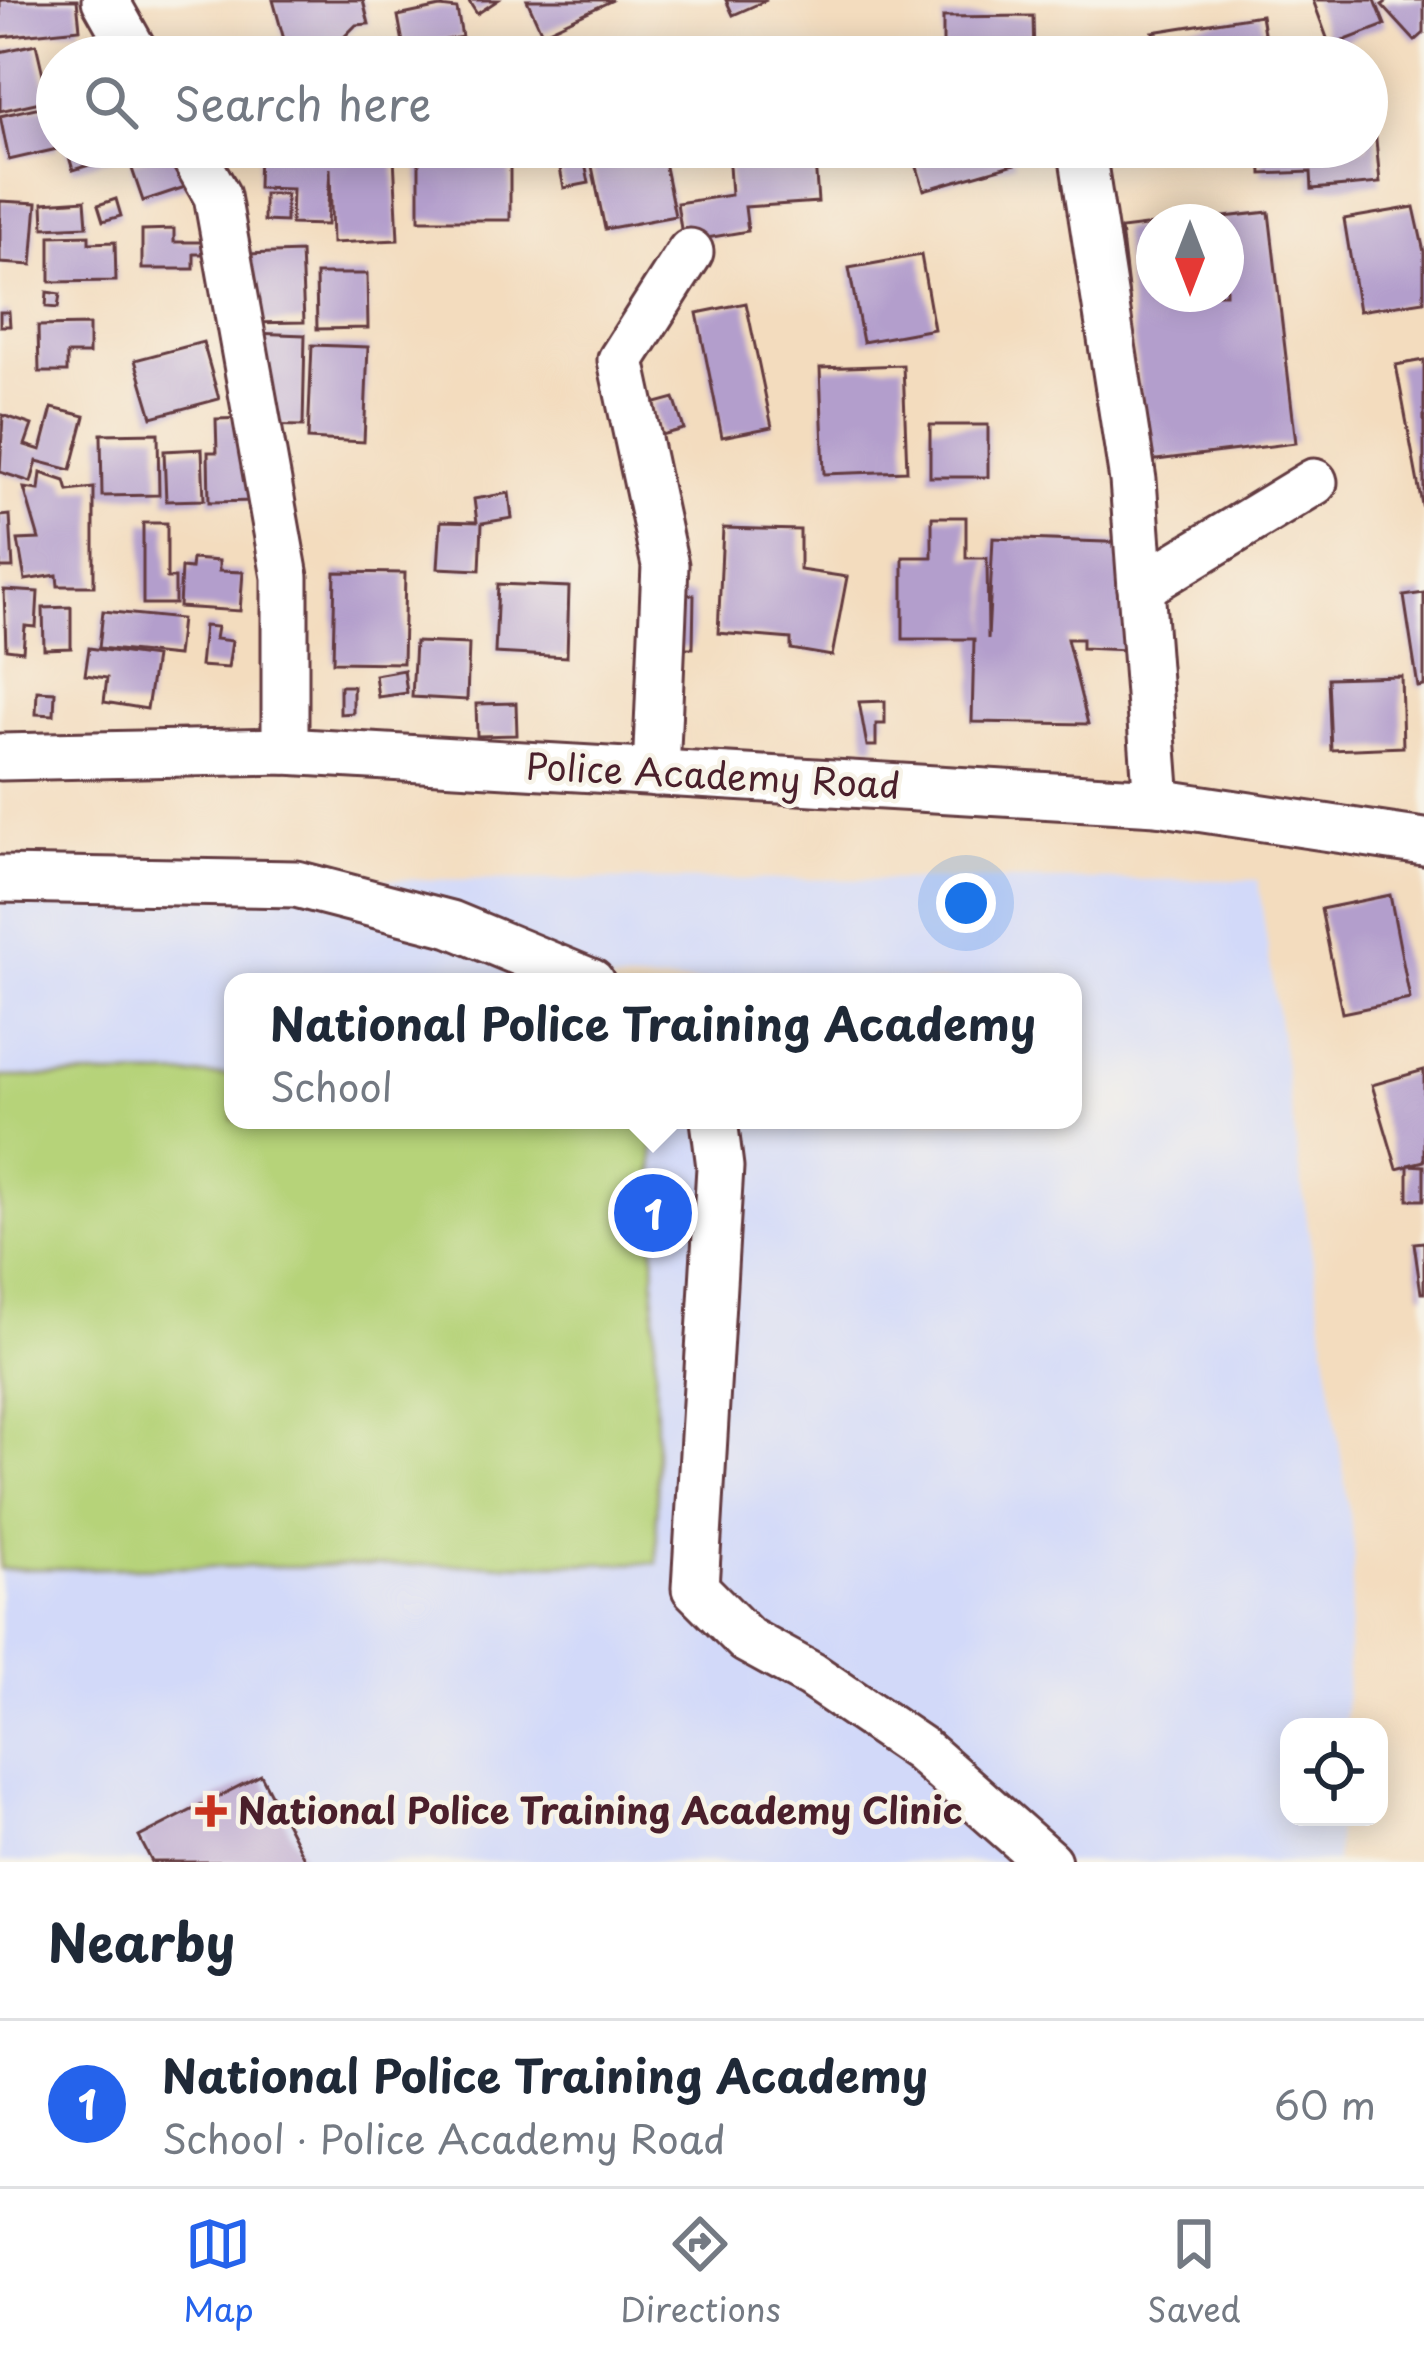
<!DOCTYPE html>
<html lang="en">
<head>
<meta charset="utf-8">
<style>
	:root { --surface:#fff; --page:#f6f6f7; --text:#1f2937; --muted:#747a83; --line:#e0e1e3; --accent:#2563eb }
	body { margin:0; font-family:"Playpen Sans",sans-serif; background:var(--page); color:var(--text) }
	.controls { position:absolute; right:36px; bottom:36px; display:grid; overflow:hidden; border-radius:24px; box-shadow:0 6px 30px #0003 }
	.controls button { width:108px; height:108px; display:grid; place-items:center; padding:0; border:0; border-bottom:3px solid var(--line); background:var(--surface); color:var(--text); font:60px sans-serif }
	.compass { position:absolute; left:1136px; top:204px; width:108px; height:108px; border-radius:50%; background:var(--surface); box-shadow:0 6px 30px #0003; rotate:180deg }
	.you { position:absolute; left:966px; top:903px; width:42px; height:42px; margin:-30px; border:9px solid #fff; border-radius:50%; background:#1a73e8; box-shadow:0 0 0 18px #1a73e833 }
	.badge { display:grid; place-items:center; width:78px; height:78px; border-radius:50%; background:var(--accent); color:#fff; font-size:39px; font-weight:700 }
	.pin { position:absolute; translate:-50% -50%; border:6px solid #fff; box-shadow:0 3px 12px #0006 }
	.popup { position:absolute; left:224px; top:973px; width:858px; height:156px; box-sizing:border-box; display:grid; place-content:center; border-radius:24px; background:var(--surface); filter:drop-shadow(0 3px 9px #0005); font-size:39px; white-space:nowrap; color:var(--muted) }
	.popup b { font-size:45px; color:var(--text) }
	.popup::after { content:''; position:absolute; left:50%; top:100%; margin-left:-24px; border:24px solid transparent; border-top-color:var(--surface) }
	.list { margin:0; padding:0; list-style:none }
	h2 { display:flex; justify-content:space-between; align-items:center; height:156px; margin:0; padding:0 48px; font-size:51px }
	h2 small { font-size:39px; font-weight:400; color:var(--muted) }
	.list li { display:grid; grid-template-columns:78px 1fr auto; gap:36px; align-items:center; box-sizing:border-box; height:168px; padding:0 48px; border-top:3px solid var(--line) }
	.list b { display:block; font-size:45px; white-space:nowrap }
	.list p { margin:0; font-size:39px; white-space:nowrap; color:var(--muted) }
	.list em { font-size:39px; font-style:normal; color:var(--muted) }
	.icon { flex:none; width:66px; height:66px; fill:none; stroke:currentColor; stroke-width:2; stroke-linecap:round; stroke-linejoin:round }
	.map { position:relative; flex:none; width:1424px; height:1862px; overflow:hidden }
	.search { position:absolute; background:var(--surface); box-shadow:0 6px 30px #0003; left:36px; right:36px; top:36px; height:132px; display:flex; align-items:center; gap:30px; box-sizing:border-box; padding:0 42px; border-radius:66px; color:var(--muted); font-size:45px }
	.sheet { height:324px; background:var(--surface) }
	nav { display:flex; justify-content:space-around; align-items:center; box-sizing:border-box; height:168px; border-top:3px solid var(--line); background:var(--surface); font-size:33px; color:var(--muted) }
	nav a { display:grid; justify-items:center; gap:6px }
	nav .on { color:var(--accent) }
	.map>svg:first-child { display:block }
</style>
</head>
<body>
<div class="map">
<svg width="1424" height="1862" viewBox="0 0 1424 1862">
	<rect width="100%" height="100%" fill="#f7f3e8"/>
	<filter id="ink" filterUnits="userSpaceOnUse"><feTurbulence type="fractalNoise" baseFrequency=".00833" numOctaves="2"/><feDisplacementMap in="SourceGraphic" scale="24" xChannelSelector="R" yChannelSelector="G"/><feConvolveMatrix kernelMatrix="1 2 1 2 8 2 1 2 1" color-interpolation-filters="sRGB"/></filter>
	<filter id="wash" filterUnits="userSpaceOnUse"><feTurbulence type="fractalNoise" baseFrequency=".004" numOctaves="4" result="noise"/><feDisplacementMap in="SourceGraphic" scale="48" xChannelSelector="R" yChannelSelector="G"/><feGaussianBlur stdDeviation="2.7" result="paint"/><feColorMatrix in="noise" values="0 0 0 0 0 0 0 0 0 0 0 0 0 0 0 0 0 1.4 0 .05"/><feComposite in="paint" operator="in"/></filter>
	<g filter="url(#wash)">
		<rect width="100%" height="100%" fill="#f3dcbe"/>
		<!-- built -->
		<path fill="#d2d9f9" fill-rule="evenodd" d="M0,879L1258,880L1354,1546L1344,1727H1289V1817H1338L1336,1862H0ZM233,982H1073V1120H233Z"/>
		<!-- green -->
		<path fill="#b6d379" stroke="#807952" stroke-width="3" d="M233,1075V1120H653L657,1563L0,1569V1077Z"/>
		<g id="blocks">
			<!-- building -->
			<g fill="#b39ecc">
				<path d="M0,0H77L80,29L0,37Z"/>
				<path d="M273,0H363L369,24L356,25L331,50L288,54Z"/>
				<path d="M468,0H498L477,14Z"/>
				<path d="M527,0H613L542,33Z"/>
				<path d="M726,0H767L733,15Z"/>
				<path d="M1313,0H1375L1385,25L1330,46Z"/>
				<path d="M1389,0H1424V33L1415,41L1382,5Z"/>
				<path d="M440,7L457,9L462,37L404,48L398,16Z"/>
				<path d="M1261,15L1268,57H1122L1121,51L1159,44L1153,32Z"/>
				<path d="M1033,16L1034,57H943V17Z"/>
				<path d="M475,42L478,57H407V55Z"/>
				<path d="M36,44L49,100L0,111V52Z"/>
				<path d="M647,45L652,57H619Z"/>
				<path d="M1372,97L1380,183L1312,189L1311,172L1262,174L1261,147H1367V98Z"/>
				<path d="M49,105L57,149L9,160L0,116Z"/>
				<path d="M66,147H122L125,154L73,170Z"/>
				<path d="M178,147L191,185L143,201L130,163Z"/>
				<path d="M259,147H330L329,158L394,156L398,240L332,243L330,168L327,225L291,224L292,189L258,188Z"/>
				<rect x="419" y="147" width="91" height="73"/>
				<path d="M588,147H661L675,216L605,229Z"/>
				<path d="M678,147H814L818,202L745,207L748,231L683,242L677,203L731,195L728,151L679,155Z"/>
				<path d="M929,147H1010L1015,164L924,190L916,164L933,159Z"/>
				<path d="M582,149L589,183L564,188L557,154Z"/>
				<path d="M264,194H286V222L264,221Z"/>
				<path d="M116,199L121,216L103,221L98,205Z"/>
				<path d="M85,200L87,226L44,228L43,203Z"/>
				<path d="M0,201L37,203L32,265L0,263Z"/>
				<path d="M1414,207L1424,252V301L1359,311L1344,219Z"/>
				<path d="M1269,212L1296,443L1148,461L1121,229L1154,225V294H1226V222L1206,219Z"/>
				<path d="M174,229V242H205V254H194V269H142V230Z"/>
				<path d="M89,235V243L115,242L116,281L50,282V236Z"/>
				<path d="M301,252L304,322L249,323L246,254Z"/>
				<path d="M921,255L934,329L863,342L849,268Z"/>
				<path d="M316,274H367L368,328L317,329Z"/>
				<path d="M47,292L60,294L58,308L46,307Z"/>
				<path d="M746,303L772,427L722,437L697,313Z"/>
				<path d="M0,312H9L10,326H0Z"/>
				<path d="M89,325V354H67V372H39L38,326Z"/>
				<path d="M252,333L305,335L303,426L255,425L257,501L209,502L208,452H217L216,419L251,418Z"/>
				<path d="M203,342L219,399L152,417L135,360Z"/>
				<path d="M312,345L368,347L364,442L308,439Z"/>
				<path d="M1424,360V504L1422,505L1396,365Z"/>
				<path d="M903,365L907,471L824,474L820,368Z"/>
				<path d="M674,398L684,429L661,435L652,404Z"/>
				<path d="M52,408L85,416L71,470L37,461L31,482L0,472L3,415L32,425L25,445L41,450Z"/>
				<rect x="930" y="425" width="58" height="52"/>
				<path d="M158,433L159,495L102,496L101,434Z"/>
				<path d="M202,449L204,500L166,501L164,451Z"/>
				<path d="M41,473L65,481L68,491L94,488V586H58L57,575L25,580L18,540L39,539L24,488L39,490Z"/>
				<path d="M509,493L512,518L482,523L480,570L438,568L441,521L477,522L474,499Z"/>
				<path d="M10,515L13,568H0V516Z"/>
				<path d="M932,517H966V558H987L988,639L993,538L1131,543L1127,650L1082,648V639H1067L1088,724L972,722L974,639H903V557H932Z"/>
				<path d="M143,523H167V578H175V604H143Z"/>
				<path d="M723,528L800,530V570L847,577L832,656L791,649V639L718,633Z"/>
				<path d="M192,559L219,561V571L243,572L240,611L179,607L181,568L191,569Z"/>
				<path d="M335,572L405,573L403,663L333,662Z"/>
				<path d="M498,584L569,587L567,657L495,653Z"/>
				<path d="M4,590L38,592L36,627L25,626L23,651L6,649Z"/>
				<path d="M651,593L694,595L693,648H648Z"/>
				<path d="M1424,593V686L1418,687L1404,596Z"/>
				<path d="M71,607V648L44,649L43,608Z"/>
				<path d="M103,611L181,619L177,656L99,648Z"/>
				<path d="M204,626L217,627L215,639L232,641L228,668L200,666Z"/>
				<path d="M415,642L469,644L467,700L412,697Z"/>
				<path d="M89,648L155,657L147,709L104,702L107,678L85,675Z"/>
				<path d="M404,670L407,693L378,697L375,675Z"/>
				<path d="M1401,676L1403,747L1331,750L1328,678Z"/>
				<path d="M340,686H353V713L340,714Z"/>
				<path d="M37,691L55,692L54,715L36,714Z"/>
				<path d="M885,701V724H876V746H867L859,702Z"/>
				<path d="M516,703L517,735L477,736L476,704Z"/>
				<path d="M1390,895L1410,999L1342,1013L1321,909Z"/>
				<path d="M1424,1070V1161L1408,1165L1424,1166V1200H1408V1166L1397,1169L1372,1085Z"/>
				<path d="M1424,1242V1293H1421L1414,1243Z"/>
				<path d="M261,1775L306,1862H152L139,1837Z"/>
			</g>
		</g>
	</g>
	<g filter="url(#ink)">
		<use href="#blocks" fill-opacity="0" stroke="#633b41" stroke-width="3"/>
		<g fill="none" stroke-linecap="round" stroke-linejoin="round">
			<defs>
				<g id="minor">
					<path d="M105,0L137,57"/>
					<path d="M189,147L217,196L285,577V751"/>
					<path d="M1083,158L1133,480L1157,802"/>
					<path d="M1141,587L1314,482"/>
					<path d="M0,757L285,751L1157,802L1424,842"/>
					<path d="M656,773L665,565L621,360L690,252"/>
					<path d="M0,879L296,884L451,924L591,982"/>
					<path d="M714,1120L720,1167L695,1588L747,1640L811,1675L920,1749L1048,1862"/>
				</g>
			</defs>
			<!-- minor casing -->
			<use href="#minor" stroke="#633b41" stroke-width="51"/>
			<!-- minor -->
			<use href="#minor" stroke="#fff" stroke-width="45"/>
		</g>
	</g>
	<!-- markers -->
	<path fill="#c8321e" stroke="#f7f3e8" stroke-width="4.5" d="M205 1793h12v12h12v12h-12v12h-12v-12h-12v-12h12z"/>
	<g text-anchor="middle" stroke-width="9" stroke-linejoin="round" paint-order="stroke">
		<!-- street labels -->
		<g font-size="36" fill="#4a1f2b" stroke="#f7f3e8">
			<text transform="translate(713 776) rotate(3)" y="13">Police Academy Road</text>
		</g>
		<!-- poi labels -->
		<g font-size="36" font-weight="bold" fill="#4a1f2b" stroke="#f7f3e8" text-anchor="start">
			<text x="238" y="1824">National Police Training Academy Clinic</text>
		</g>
	</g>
</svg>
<div class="controls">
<button><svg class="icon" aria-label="locate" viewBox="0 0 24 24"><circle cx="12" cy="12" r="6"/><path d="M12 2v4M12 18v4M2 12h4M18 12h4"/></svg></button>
</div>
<svg class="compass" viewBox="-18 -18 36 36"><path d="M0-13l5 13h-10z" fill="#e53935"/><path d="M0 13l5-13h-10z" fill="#747a83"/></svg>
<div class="you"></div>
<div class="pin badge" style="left:653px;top:1213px">1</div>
<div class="popup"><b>National Police Training Academy</b>School</div>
<div class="search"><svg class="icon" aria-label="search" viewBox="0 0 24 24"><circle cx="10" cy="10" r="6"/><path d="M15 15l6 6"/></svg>Search here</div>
</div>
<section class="sheet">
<h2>Nearby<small></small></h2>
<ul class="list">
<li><span class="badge">1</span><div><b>National Police Training Academy</b><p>School · Police Academy Road</p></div><em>60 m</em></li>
</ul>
</section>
<nav>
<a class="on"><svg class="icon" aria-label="map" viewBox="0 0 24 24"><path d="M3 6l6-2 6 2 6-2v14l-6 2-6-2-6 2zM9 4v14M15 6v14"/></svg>Map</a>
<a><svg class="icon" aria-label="directions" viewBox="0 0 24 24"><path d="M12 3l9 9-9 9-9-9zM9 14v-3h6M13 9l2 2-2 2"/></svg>Directions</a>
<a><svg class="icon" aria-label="saved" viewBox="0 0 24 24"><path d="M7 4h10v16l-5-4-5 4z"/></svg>Saved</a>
</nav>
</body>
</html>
